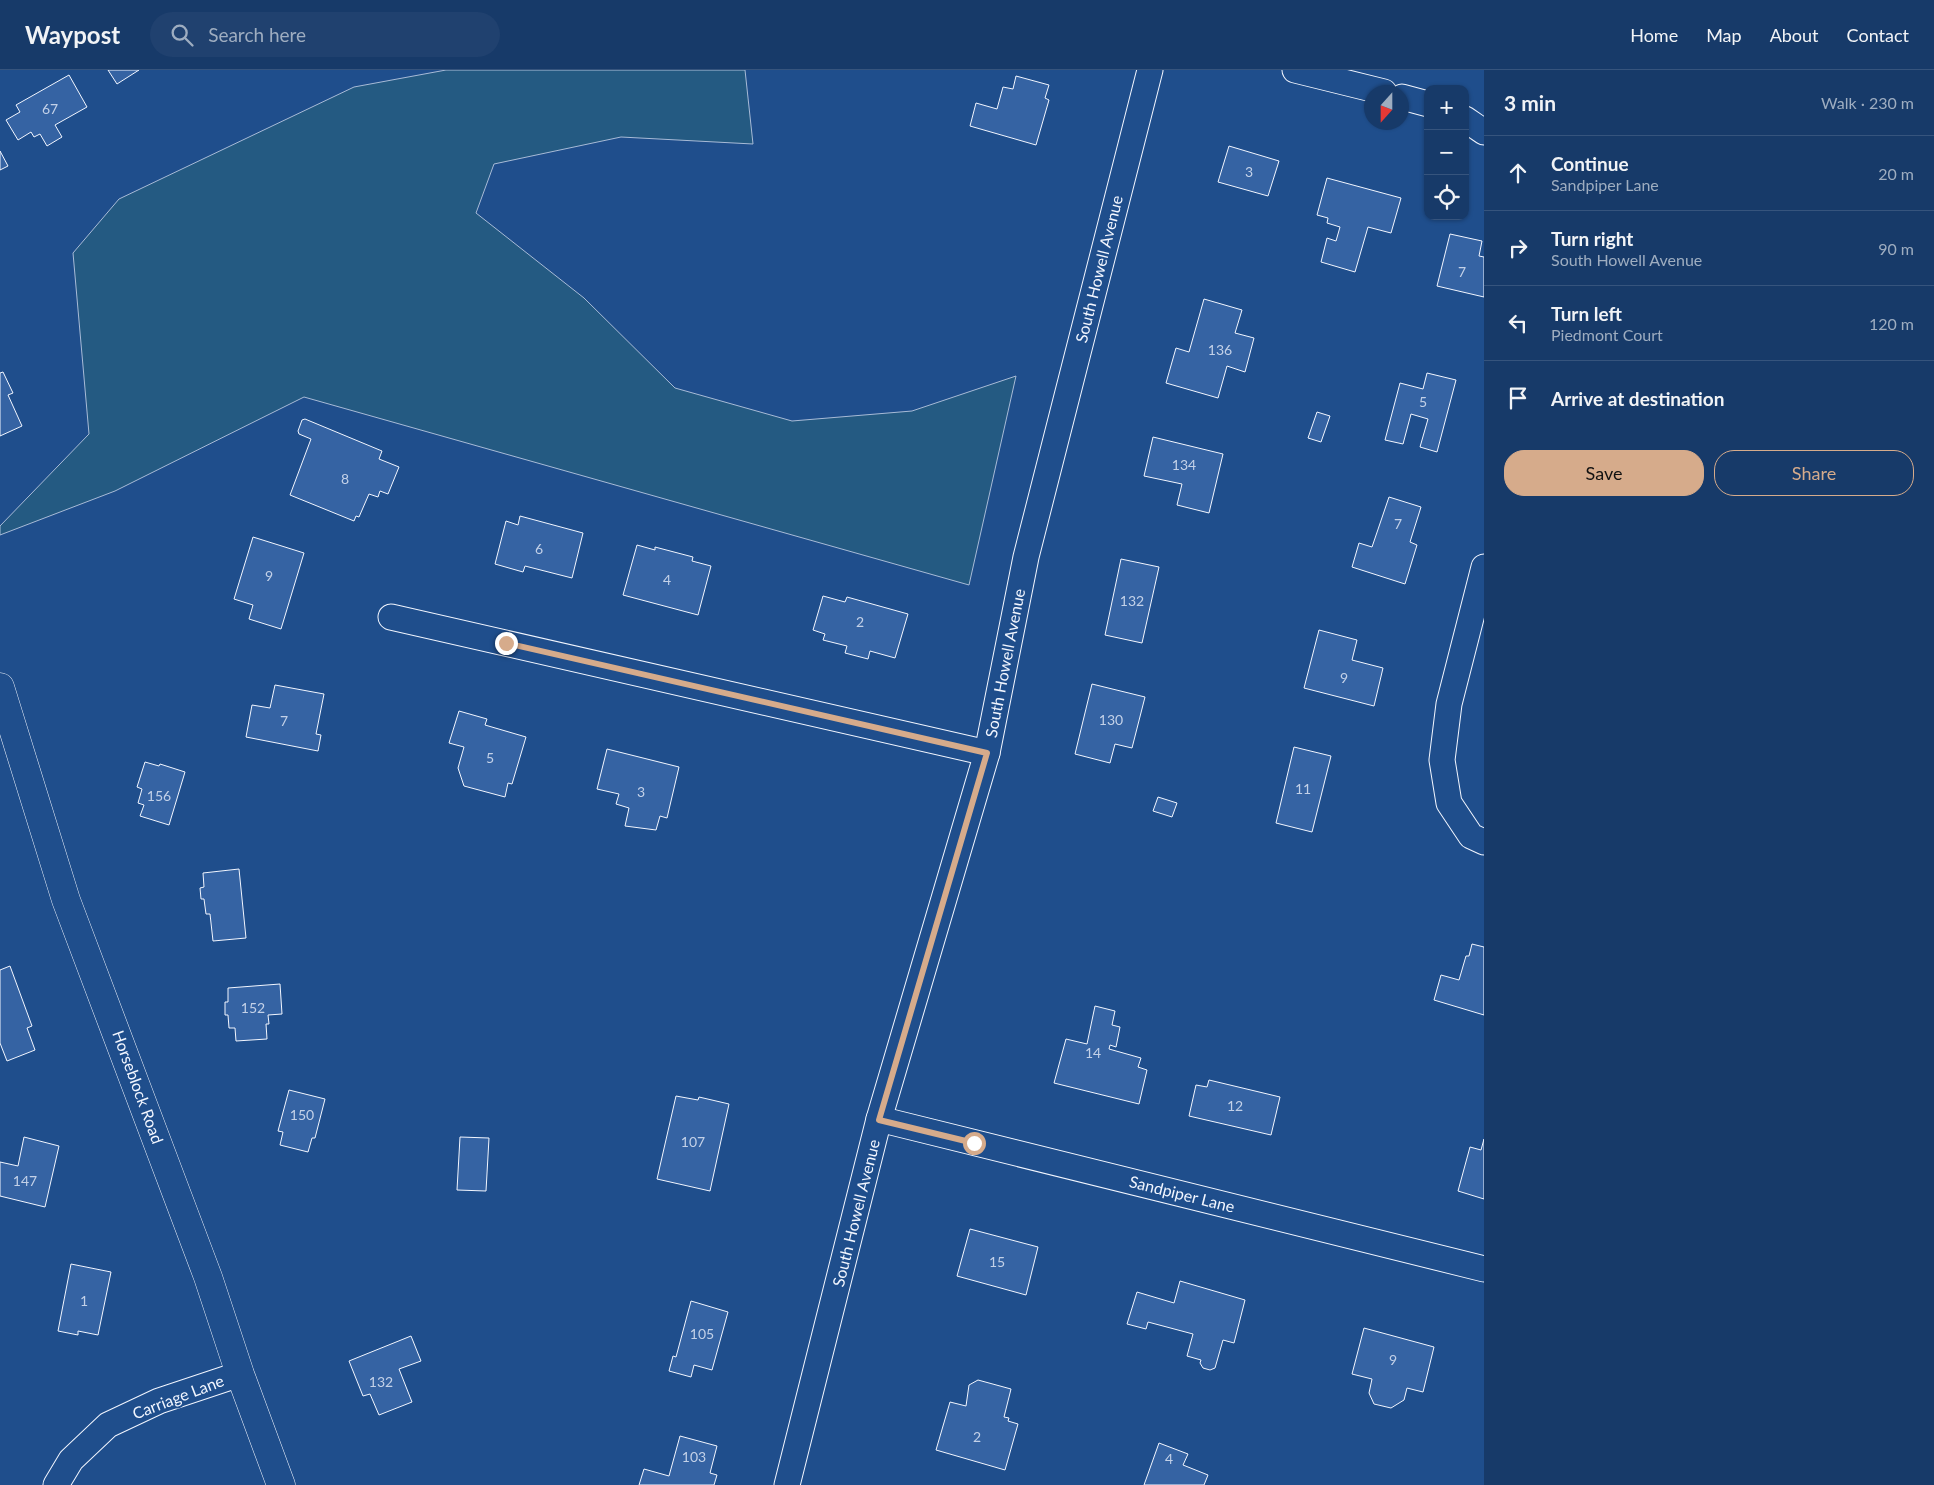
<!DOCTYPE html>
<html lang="en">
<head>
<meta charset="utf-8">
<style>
	:root { --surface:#173a69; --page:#20416f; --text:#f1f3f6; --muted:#9eadc0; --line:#36547d; --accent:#d6ab8b }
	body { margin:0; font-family:Lato,sans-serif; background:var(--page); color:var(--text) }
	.controls { position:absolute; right:15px; top:15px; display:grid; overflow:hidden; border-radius:10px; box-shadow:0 1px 4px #0004 }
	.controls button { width:45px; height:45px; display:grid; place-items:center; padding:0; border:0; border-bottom:1px solid var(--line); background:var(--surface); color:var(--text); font:25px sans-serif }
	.compass { position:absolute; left:1364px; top:15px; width:45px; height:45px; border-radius:50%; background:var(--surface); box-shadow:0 1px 4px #0004; rotate:201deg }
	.stop { position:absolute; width:15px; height:15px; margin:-11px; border:4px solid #d6ab8b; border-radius:50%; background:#fff }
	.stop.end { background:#d6ab8b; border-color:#fff; box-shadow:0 1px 5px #0008 }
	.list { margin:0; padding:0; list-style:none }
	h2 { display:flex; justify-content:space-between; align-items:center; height:65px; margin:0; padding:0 20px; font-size:21px }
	h2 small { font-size:16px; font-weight:400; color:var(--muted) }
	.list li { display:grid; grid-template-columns:32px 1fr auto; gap:15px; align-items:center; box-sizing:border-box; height:75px; padding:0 20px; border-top:1px solid var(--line) }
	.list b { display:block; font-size:19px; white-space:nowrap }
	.list p { margin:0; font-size:16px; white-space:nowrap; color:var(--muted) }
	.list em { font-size:16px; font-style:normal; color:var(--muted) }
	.actions { display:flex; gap:10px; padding:15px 20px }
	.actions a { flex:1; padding:11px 0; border:1px solid var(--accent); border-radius:20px; text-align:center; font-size:18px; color:var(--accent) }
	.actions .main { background:var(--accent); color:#111 }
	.icon { flex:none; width:28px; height:28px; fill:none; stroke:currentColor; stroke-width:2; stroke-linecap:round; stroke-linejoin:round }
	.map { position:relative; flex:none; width:1484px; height:1415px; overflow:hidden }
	header { display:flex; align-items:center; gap:30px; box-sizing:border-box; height:70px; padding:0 25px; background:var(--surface); border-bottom:1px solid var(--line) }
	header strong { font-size:24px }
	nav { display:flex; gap:28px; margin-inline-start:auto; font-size:18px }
	.search { width:350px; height:45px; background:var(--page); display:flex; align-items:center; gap:12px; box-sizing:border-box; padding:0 18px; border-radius:28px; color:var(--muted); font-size:19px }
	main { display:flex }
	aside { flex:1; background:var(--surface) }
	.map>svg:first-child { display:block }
</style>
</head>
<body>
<header>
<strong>Waypost</strong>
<div class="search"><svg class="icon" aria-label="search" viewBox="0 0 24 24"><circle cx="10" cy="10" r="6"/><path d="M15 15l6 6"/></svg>Search here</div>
<nav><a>Home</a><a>Map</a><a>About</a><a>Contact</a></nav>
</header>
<main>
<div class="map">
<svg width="1484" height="1415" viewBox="0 0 1484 1415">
	<rect width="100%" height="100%" fill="#1f4e8c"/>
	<!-- green -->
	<path fill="#245a82" stroke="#a8bbd7" d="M446,0H745L753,74L621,67L494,94L476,143L584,228L675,318L792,351L912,341L1016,306L969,515L304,327L115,421L0,465V456L89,364L73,183L119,129L354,17Z"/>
	<!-- building -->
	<g fill="#3563a3" stroke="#f2f6ff">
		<path d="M108,0H139L117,14Z"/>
		<path d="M69,5L87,37L55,55L62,67L47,76L40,64L34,67L31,62L18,70L6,50L20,42L16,35Z"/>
		<path d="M1016,6L1049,15L1045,28L1049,30L1036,75L970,56L976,33L997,39L1003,17L1013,19Z"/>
		<path d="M1229,76L1279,91L1268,126L1218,112Z"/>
		<path d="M0,81L8,96L0,100Z"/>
		<path d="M1327,108L1401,128L1391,163L1368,157L1355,202L1321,192L1327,168L1336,171L1340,157L1327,153L1328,148L1317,145Z"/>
		<path d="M1450,164L1482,171L1479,186L1484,187V227L1437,216Z"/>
		<path d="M1204,229L1242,240L1235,263L1254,268L1245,302L1227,296L1218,328L1166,313L1176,278L1189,282Z"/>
		<path d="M3,302L13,323L8,325L22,356L0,366V303Z"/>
		<path d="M1427,303L1456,310L1437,382L1420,377L1428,349L1411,344L1403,374L1385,370L1400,313L1423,319Z"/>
		<path d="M1317,342L1330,346L1321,372L1308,368Z"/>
		<path d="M305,349L382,381L379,389L399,397L388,424L380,421L378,427L369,424L359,447L356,446L354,451L290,425L311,369L299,364L298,361L302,350Z"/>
		<path d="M1153,367L1223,384L1209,443L1177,435L1182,414L1144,406Z"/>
		<path d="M1389,427L1421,437L1410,472L1417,475L1405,514L1352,497L1359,473L1372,477Z"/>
		<path d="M520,446L583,463L572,508L525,496L523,502L495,494L506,451L518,455Z"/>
		<path d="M253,467L304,483L281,559L249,549L253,535L234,529Z"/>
		<path d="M637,475L655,480V477L693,487L692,491L711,496L698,545L623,525Z"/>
		<path d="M1121,489L1159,497L1142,573L1105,565Z"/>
		<path d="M823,526L845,532L847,527L908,544L895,588L870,581L868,589L845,583L847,576L823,570L825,564L813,560Z"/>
		<path d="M1319,560L1357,570L1352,590L1383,598L1374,636L1304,618Z"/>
		<path d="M1092,614L1145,627L1132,678L1115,674L1110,693L1075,684Z"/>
		<path d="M275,615L324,624L316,664L321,665L318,681L246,667L252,635L270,638Z"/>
		<path d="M459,641L487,649L485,655L526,667L512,714L508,713L505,727L464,716L458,698L464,677L449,673Z"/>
		<path d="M1294,677L1331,686L1312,762L1276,753Z"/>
		<path d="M607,679L679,697L667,748L660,746L656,760L625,756L629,738L616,734L619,724L597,719Z"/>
		<path d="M145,692L159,696L160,694L185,702L169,755L140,746L144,735L138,733L142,719L137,717Z"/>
		<path d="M1158,727L1177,733L1172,747L1153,741Z"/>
		<path d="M239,799L246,868L213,871L210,844H206L204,829H201L200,818L204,817L203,803Z"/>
		<path d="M1472,874L1484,877V945L1434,930L1441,905L1459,910L1466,886H1469Z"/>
		<path d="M10,896L32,956L27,958L35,980L7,991L0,973V900Z"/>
		<path d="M280,914L282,944L268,945L269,954H266L267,969L236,971L235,958H229L228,945H225V932H228V918Z"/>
		<path d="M1095,936L1115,941L1112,955L1120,957L1116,977L1110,975L1109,979L1141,988L1138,997L1147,1000L1139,1034L1054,1013L1066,969L1087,974Z"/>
		<path d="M1209,1010L1280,1027L1271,1065L1189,1046L1196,1015L1207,1017Z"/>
		<path d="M289,1020L325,1029L315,1068H312L308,1082L280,1075L283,1062L278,1061Z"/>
		<path d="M676,1026L698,1030L699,1027L729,1034L710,1121L657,1109Z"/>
		<path d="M24,1067L59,1076L45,1137L0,1126V1092L18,1096Z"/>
		<path d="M460,1067L489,1068L486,1121L457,1120Z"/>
		<path d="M1484,1069V1129L1458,1121L1470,1077L1481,1080Z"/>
		<path d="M970,1159L1038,1177L1026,1225L957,1206Z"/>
		<path d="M71,1194L111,1202L98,1265L78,1261V1265L58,1261Z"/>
		<path d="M1180,1211L1245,1230L1234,1273L1223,1270L1215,1298L1210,1300L1203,1298L1200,1293L1201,1290L1187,1286L1193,1264L1148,1252L1146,1259L1127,1254L1137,1222L1174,1233Z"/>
		<path d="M691,1231L728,1242L712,1300L694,1295L691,1307L669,1301L673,1286L676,1287Z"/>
		<path d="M1364,1258L1434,1277L1423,1322L1407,1318L1404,1330L1391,1338L1374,1334L1369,1323L1372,1309L1352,1304Z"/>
		<path d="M411,1266L421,1291L399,1299L412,1332L379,1345L370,1324L363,1326L349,1291Z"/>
		<path d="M978,1310L1011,1319L1004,1347L1009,1348L1008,1351L1018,1354L1005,1400L936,1380L950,1332L966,1336L969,1315Z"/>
		<path d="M680,1366L717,1376L710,1403L717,1405L714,1415H639L644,1399L669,1406Z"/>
		<path d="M1159,1373L1188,1384L1183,1395L1208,1405L1204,1415H1144Z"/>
	</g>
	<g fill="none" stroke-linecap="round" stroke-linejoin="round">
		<defs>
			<g id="street">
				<path d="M1295,0L1384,22"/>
				<path d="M1402,27L1428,34"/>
				<path d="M1465,49L1484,62"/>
				<path d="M1484,497L1449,634L1442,690L1449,733L1471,766L1484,772"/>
				<path d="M391,547L987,683"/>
				<path d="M879,1049L1484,1199"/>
				<path d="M56,1415L71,1390L108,1355L159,1331L240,1304"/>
				<path d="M787,1415L879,1049L987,683L1026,487L1150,0"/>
			</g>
			<path id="secondary" d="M0,617L66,830L208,1207L240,1304L281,1415"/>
		</defs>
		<!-- street casing -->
		<use href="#street" stroke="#f2f6ff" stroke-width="27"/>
		<!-- secondary casing -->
		<use href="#secondary" stroke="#f2f6ff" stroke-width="29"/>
		<!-- street -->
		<use href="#street" stroke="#1f4e8c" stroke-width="25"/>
		<!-- secondary -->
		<use href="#secondary" stroke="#1f4e8c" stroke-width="28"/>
	</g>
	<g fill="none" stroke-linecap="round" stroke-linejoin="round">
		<!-- route -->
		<path stroke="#d6ab8b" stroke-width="6" d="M506,573L987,683L879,1050L974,1073"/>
	</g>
	<g text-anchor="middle" stroke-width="4" stroke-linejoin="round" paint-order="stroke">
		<!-- number labels -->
		<g font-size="14" fill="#c3d1e8">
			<text x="50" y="44">67</text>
			<text x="1249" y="107">3</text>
			<text x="1462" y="207">7</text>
			<text x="1220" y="285">136</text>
			<text x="1423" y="337">5</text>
			<text x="1184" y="400">134</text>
			<text x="345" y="414">8</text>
			<text x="1398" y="459">7</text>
			<text x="539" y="484">6</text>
			<text x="269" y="511">9</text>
			<text x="667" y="515">4</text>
			<text x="1132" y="536">132</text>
			<text x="860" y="557">2</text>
			<text x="1344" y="613">9</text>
			<text x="1111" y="655">130</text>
			<text x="284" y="656">7</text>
			<text x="490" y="693">5</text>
			<text x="1303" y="724">11</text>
			<text x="641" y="727">3</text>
			<text x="159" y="731">156</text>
			<text x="253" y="943">152</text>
			<text x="1093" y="988">14</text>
			<text x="1235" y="1041">12</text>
			<text x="302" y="1050">150</text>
			<text x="693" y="1077">107</text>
			<text x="25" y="1116">147</text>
			<text x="997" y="1197">15</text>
			<text x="84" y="1236">1</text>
			<text x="702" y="1269">105</text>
			<text x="1393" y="1295">9</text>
			<text x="381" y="1317">132</text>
			<text x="977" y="1372">2</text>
			<text x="694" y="1392">103</text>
			<text x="1169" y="1394">4</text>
		</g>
		<!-- street labels -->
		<g font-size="16" fill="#f2f6ff" stroke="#1f4e8c">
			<text transform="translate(1099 199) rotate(-76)" y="6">South Howell Avenue</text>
			<text transform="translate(1005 593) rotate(-79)" y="6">South Howell Avenue</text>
			<text transform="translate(138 1017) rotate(70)" y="6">Horseblock Road</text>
			<text transform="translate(1182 1124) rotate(14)" y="6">Sandpiper Lane</text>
			<text transform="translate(856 1143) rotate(-76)" y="6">South Howell Avenue</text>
			<text transform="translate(178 1327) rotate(-21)" y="6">Carriage Lane</text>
		</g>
	</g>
</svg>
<div class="controls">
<button>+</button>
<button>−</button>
<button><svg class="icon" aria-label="locate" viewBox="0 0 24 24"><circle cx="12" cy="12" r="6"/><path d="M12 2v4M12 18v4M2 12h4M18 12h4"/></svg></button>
</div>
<svg class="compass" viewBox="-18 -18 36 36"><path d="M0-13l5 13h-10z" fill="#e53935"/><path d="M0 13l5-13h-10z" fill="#9eadc0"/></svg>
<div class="stop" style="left:974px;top:1073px"></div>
<div class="stop end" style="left:506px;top:573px"></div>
</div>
<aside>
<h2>3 min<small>Walk · 230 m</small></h2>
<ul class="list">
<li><svg class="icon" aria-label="ahead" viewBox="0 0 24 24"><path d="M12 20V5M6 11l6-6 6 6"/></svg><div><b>Continue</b><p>Sandpiper Lane</p></div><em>20 m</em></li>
<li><svg class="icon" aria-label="right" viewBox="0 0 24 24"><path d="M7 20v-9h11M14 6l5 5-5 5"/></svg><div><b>Turn right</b><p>South Howell Avenue</p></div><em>90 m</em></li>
<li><svg class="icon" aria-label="left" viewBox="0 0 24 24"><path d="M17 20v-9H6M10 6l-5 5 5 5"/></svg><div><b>Turn left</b><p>Piedmont Court</p></div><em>120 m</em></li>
<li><svg class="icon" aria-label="arrive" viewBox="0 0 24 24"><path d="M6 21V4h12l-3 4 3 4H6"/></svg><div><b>Arrive at destination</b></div></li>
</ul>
<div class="actions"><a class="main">Save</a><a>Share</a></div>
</aside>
</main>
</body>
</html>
